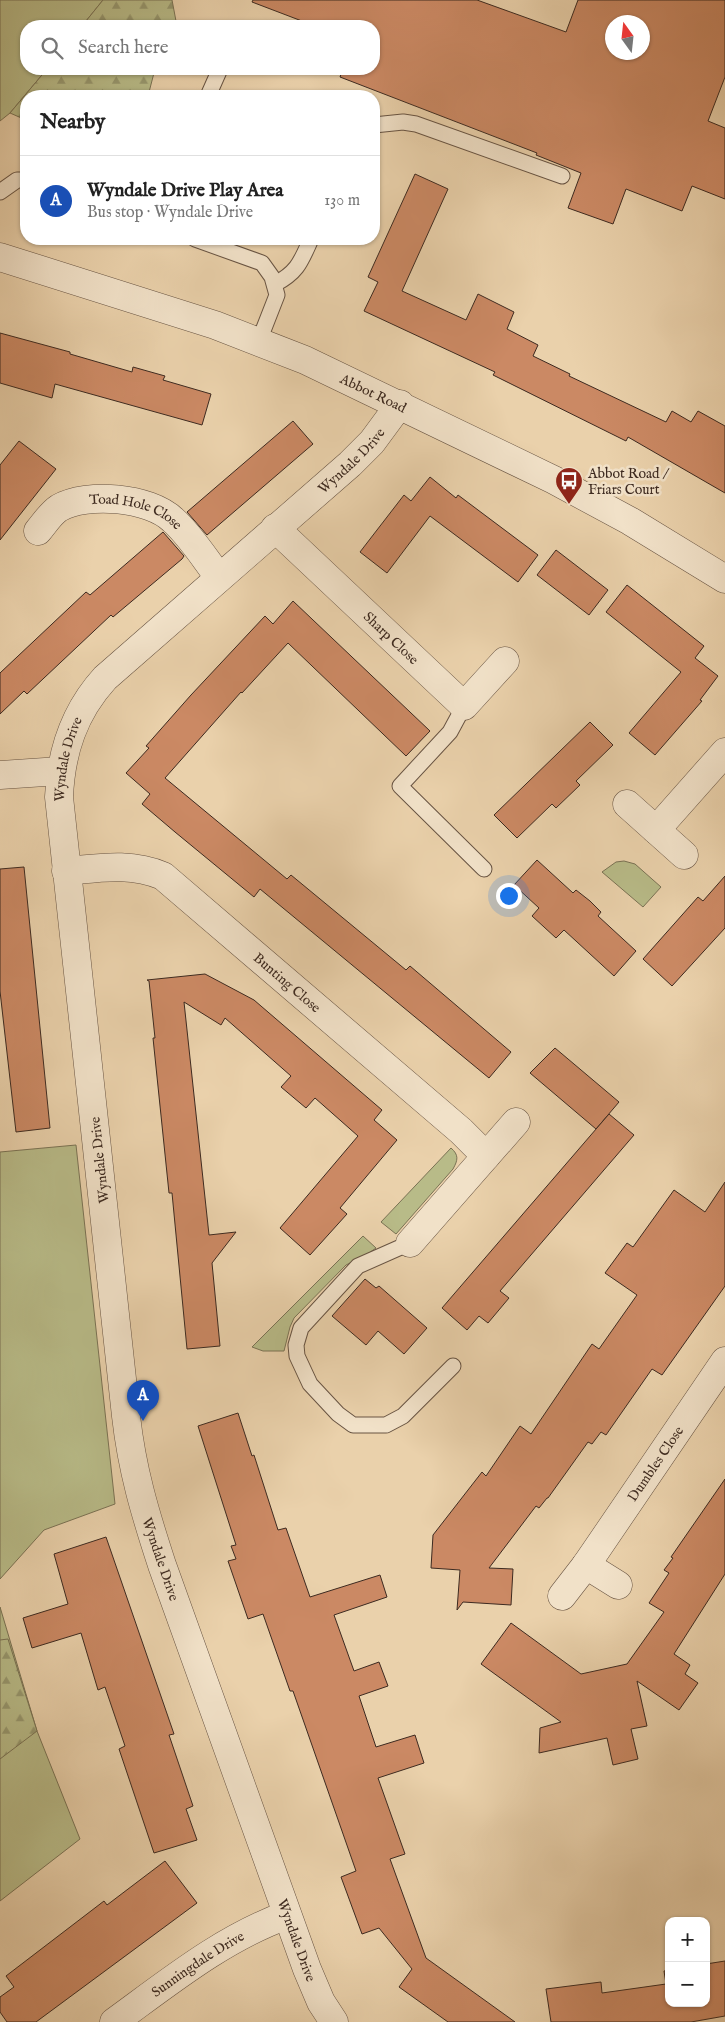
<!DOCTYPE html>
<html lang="en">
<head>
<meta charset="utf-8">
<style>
	:root { --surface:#fff; --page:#f2f2f2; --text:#222; --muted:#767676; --line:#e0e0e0; --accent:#d93025 }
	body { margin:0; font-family:"IM FELL English",serif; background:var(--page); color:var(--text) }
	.controls { position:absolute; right:15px; bottom:15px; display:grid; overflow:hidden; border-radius:10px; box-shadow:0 1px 4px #0004 }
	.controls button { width:45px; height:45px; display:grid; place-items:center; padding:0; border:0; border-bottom:1px solid var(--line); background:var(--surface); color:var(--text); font:25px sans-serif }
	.compass { position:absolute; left:605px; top:15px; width:45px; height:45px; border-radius:50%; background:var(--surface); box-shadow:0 1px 4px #0004; rotate:345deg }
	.you { position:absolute; left:508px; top:895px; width:18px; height:18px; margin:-12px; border:4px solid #fff; border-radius:50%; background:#1a73e8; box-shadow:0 0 0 8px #1a73e833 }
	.badge { display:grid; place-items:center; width:32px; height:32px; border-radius:50%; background:var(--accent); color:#fff; font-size:16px; font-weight:700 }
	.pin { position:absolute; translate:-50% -41px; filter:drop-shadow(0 1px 2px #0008) }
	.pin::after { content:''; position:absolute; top:26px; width:18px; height:15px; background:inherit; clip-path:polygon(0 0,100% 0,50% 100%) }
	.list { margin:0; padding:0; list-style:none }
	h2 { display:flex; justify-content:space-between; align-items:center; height:65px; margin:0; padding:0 20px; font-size:21px }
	h2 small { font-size:16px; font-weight:400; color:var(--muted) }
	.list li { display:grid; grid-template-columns:32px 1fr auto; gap:15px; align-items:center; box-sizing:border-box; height:90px; padding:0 20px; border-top:1px solid var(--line) }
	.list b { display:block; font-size:19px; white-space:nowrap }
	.list p { margin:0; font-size:16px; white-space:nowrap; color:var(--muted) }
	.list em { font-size:16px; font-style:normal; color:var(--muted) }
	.icon { flex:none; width:28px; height:28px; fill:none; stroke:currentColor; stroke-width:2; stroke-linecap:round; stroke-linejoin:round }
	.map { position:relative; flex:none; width:725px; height:2022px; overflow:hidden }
	.search { position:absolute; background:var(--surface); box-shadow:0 1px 4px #0004; left:20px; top:20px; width:360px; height:55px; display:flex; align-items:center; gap:12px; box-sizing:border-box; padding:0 18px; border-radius:20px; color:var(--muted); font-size:19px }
	.panel { position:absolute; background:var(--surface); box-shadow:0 1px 4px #0004; left:20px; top:90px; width:360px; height:155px; border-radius:20px }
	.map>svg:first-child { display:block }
</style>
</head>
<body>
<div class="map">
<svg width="725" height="2022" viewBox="0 0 725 2022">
	<defs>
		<pattern id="forest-firs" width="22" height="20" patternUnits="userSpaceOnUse" patternTransform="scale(1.25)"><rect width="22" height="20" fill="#b8bb88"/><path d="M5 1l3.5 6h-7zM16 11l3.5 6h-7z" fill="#97986f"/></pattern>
	</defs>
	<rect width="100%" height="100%" fill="#ead1ab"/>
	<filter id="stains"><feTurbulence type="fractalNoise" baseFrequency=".004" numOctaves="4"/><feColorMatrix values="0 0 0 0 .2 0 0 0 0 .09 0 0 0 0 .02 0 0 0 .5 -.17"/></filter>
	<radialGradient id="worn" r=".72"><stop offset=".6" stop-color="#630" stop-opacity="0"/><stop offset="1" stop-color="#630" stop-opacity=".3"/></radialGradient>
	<!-- green -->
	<g fill="#b8bb88" stroke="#7a7254">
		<path d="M0,0H103L82,26H26V69H47L10,113L0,121Z"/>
		<path d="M624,861L635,864L661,887L643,907L602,872L616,862Z"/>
		<path d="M76,1145L115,1504L44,1530L0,1579V1152Z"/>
		<path d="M451,1148C459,1155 458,1160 453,1169L396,1234L381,1222Z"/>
		<path d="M363,1236L376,1248L366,1255L346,1265L294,1318L290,1327L284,1351H263L252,1347Z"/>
		<path d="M0,1607L37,1731L80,1839L0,1901Z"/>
	</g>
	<!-- forest -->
	<g fill="url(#forest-firs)" stroke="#7a7254">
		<path d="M103,0H172L176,21L174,26H82Z"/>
		<path d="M47,69H155L148,96H26V120L10,113Z"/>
		<path d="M8,1639L37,1731L0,1759V1640Z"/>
	</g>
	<!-- building -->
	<g fill="#cb8964" stroke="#3d2a20" fill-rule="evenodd">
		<path d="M253,0H477L566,32L578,0H725V77L708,121L725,128V199L692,186L682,211L626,189L613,224L568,208L581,173L536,155L537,153L340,77L343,69H374V26H315L252,2ZM612,22H642V52H612Z"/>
		<path d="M415,174L448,189L402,291L466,320L478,294L514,312L507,329L538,345L533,356L570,374L569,376L666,422L672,411L691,422L698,411L725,426V493L628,437L626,441L493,375L495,372L364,311L378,282L368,277Z"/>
		<path d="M0,333L70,352V354L132,372L133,367L165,376L163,380L211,394L202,425L55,384L52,398L0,383Z"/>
		<path d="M293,421L313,444L207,535L187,512Z"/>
		<path d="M19,441L56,469L0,540V465Z"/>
		<path d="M430,477L456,498L458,495L538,555L518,582L430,516L387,573L360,552L404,495L411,501Z"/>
		<path d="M163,532L184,556L182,559L113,617L111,615L27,694L24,691L0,714V673L86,592L90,595Z"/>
		<path d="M556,550L608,590L589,615L537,575Z"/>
		<path d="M627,585L704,646L695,658L718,676L700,700L702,701L655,755L629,733L681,672L606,612Z"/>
		<path d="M293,601L430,731L406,756L288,643L242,693L241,692L165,778L287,879L291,875L406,970L410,966L511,1052L489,1078L260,889L254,897L175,832L142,804L150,794L126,773L149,748L146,746L191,695L265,616L273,624Z"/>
		<path d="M590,722L613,745L576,781L580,785L556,808L552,804L517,838L494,815Z"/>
		<path d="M537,860L573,893L576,890L590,901L601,912L598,916L636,951L614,976L564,930L556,938L532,916L539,908L514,885Z"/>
		<path d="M24,867L50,1128L16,1132L0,991V869Z"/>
		<path d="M725,876V928L672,986L643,959L698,897L703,901Z"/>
		<path d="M205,974L254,1000L382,1110L374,1120L397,1140L340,1208L347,1214L310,1255L280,1228L358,1136L315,1098L306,1108L281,1087L291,1076L225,1018L221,1025L184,1002L209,1235L236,1232L212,1263L220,1346L187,1349L172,1193H169L153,1038H155L149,981L147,980Z"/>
		<path d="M555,1048L619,1102L596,1129L530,1073Z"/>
		<path d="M609,1114L634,1135L500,1291L509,1298L488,1323L479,1316L467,1330L442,1308Z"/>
		<path d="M725,1182V1286L662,1375L652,1369L606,1435L601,1432L592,1444L588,1442L548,1498H547L539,1508L536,1506L489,1568L513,1569L511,1605L463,1602L457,1610L460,1570L431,1568L433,1535L482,1472L486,1476L520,1426L531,1434L592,1344L599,1349L637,1295L605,1273L627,1243L633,1247L674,1190L705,1212Z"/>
		<path d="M365,1279L376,1288L379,1286L427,1328L404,1354L378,1331L366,1345L332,1316Z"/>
		<path d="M238,1413L252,1456L254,1455L278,1530L286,1528L310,1597L380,1575L387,1597L334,1615L354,1671L379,1662L388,1686L359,1696L376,1747L415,1735L424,1763L378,1778L405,1854L390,1859L426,1958L515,2022H448L399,1987L412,1969L379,1928L362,1934L341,1877L356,1871L293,1691H290L263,1614L248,1619L228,1561L236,1559L231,1546L236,1545L198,1426Z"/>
		<path d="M725,1479V1574L674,1654L690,1665L685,1674L698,1683L679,1710L637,1681L647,1726L631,1729L638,1759L613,1765L607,1738L539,1753L540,1728L561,1722L481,1664L511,1623L581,1674L627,1664L664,1612L649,1603L669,1573L664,1570L673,1558L671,1557Z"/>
		<path d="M106,1537L174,1734L169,1735L193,1806L186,1809L197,1840L154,1853L119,1749L125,1746L105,1687L98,1690L81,1633L32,1648L23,1618L68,1604L54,1554Z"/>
		<path d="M165,1861L197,1903L36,2022H7L0,2012V1997L14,1987L6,1976L104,1901L107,1905Z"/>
		<path d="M725,1961V2016L691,2022H551L546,1989L601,1982L602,1993L666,1984L664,1971L669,1970V2003H706V1964Z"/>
	</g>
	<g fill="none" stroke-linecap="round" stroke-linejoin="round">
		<defs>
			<g id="service">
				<path d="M208,96L220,69"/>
				<path d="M374,125L403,122L416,124L562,176"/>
				<path d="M0,192L17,180H26"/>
				<path d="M195,239L262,263L272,277L277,295L259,341"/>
				<path d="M275,284C298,272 301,261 311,239"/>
				<path d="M464,706L450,732L400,786L484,869"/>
				<path d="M410,1243L358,1266L301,1328L296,1345L297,1356L310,1384L338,1414L353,1425H386L403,1416L453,1366"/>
			</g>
			<g id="minor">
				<path id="s1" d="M0,257L215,325L305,360L554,480L630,521L725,579"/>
				<path id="s2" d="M275,528L464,706L505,661"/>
				<path id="s3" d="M38,531C44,524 51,513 59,508C87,492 149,497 173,520C190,535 205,559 219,577"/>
				<path d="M0,775L60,771"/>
				<path d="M627,804L684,855"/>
				<path d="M656,830L725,752"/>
				<path id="s4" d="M66,871C99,868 131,862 163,876L461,1131L486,1156"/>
				<path d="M410,1243L516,1122"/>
				<path d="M586,1565L618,1585"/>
				<path id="s5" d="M562,1596L586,1565L725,1361"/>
				<path id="s6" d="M114,2022C169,1982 223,1938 287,1915"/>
				<path id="s7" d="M334,2022L321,2002L307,1969L162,1565C145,1513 132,1470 126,1416L59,797C61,751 74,712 105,678L350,464L372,442L400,404"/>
			</g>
		</defs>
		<!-- service casing -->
		<use href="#service" stroke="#685443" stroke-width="17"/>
		<!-- minor casing -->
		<use href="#minor" stroke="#685443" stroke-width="29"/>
		<!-- service -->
		<use href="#service" stroke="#f1e1c8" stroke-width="15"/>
		<!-- minor -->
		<use href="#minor" stroke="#f1e1c8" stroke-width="28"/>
	</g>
	<!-- icons -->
	<defs>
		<symbol id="bus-pin" viewBox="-11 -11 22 30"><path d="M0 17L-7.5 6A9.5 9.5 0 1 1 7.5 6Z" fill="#8f2418" stroke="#f1e1c8"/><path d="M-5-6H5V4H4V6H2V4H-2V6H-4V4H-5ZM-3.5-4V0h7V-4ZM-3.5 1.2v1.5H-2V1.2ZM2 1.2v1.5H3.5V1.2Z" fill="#fff"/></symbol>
	</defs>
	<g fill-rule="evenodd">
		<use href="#bus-pin" x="553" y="465" width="32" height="43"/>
	</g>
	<g text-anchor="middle" stroke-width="5" stroke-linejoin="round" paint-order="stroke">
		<!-- street labels -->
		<g font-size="14" fill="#3d2a20" stroke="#f1e1c8">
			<text dy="5" stroke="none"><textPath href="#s1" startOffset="398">Abbot Road</textPath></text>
			<text dy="5" stroke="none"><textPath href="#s7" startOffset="1724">Wyndale Drive</textPath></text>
			<text dy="5" stroke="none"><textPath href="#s3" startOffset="112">Toad Hole Close</textPath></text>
			<text dy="5" stroke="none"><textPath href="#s2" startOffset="160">Sharp Close</textPath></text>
			<text dy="5" stroke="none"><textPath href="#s7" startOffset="1304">Wyndale Drive</textPath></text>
			<text dy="5" stroke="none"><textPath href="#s4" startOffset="262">Bunting Close</textPath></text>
			<text transform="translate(99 1160) rotate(-96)" y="5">Wyndale Drive</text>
			<text dy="5" stroke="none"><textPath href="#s5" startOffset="162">Dumbles Close</textPath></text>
			<text transform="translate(161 1559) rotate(71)" y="5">Wyndale Drive</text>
			<text transform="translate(297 1940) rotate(70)" y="5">Wyndale Drive</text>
			<text dy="5" stroke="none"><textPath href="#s6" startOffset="102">Sunningdale Drive</textPath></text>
		</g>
		<!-- poi labels -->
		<g font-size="14" fill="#3d2a20" stroke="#f1e1c8" text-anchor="start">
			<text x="588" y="478">Abbot Road /<tspan x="588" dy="16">Friars Court</tspan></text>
		</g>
	</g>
	<rect width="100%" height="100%" filter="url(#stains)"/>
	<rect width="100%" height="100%" fill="url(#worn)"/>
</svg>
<div class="controls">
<button>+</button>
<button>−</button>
</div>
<svg class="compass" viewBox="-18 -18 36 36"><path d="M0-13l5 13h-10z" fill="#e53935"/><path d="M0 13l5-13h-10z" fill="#767676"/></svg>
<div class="you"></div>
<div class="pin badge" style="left:143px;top:1421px;background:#1a4fb4">A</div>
<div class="search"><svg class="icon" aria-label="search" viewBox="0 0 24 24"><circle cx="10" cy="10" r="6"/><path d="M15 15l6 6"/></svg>Search here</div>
<section class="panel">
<h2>Nearby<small></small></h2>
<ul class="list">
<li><span class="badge" style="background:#1a4fb4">A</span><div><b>Wyndale Drive Play Area</b><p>Bus stop · Wyndale Drive</p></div><em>130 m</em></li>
</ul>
</section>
</div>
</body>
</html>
